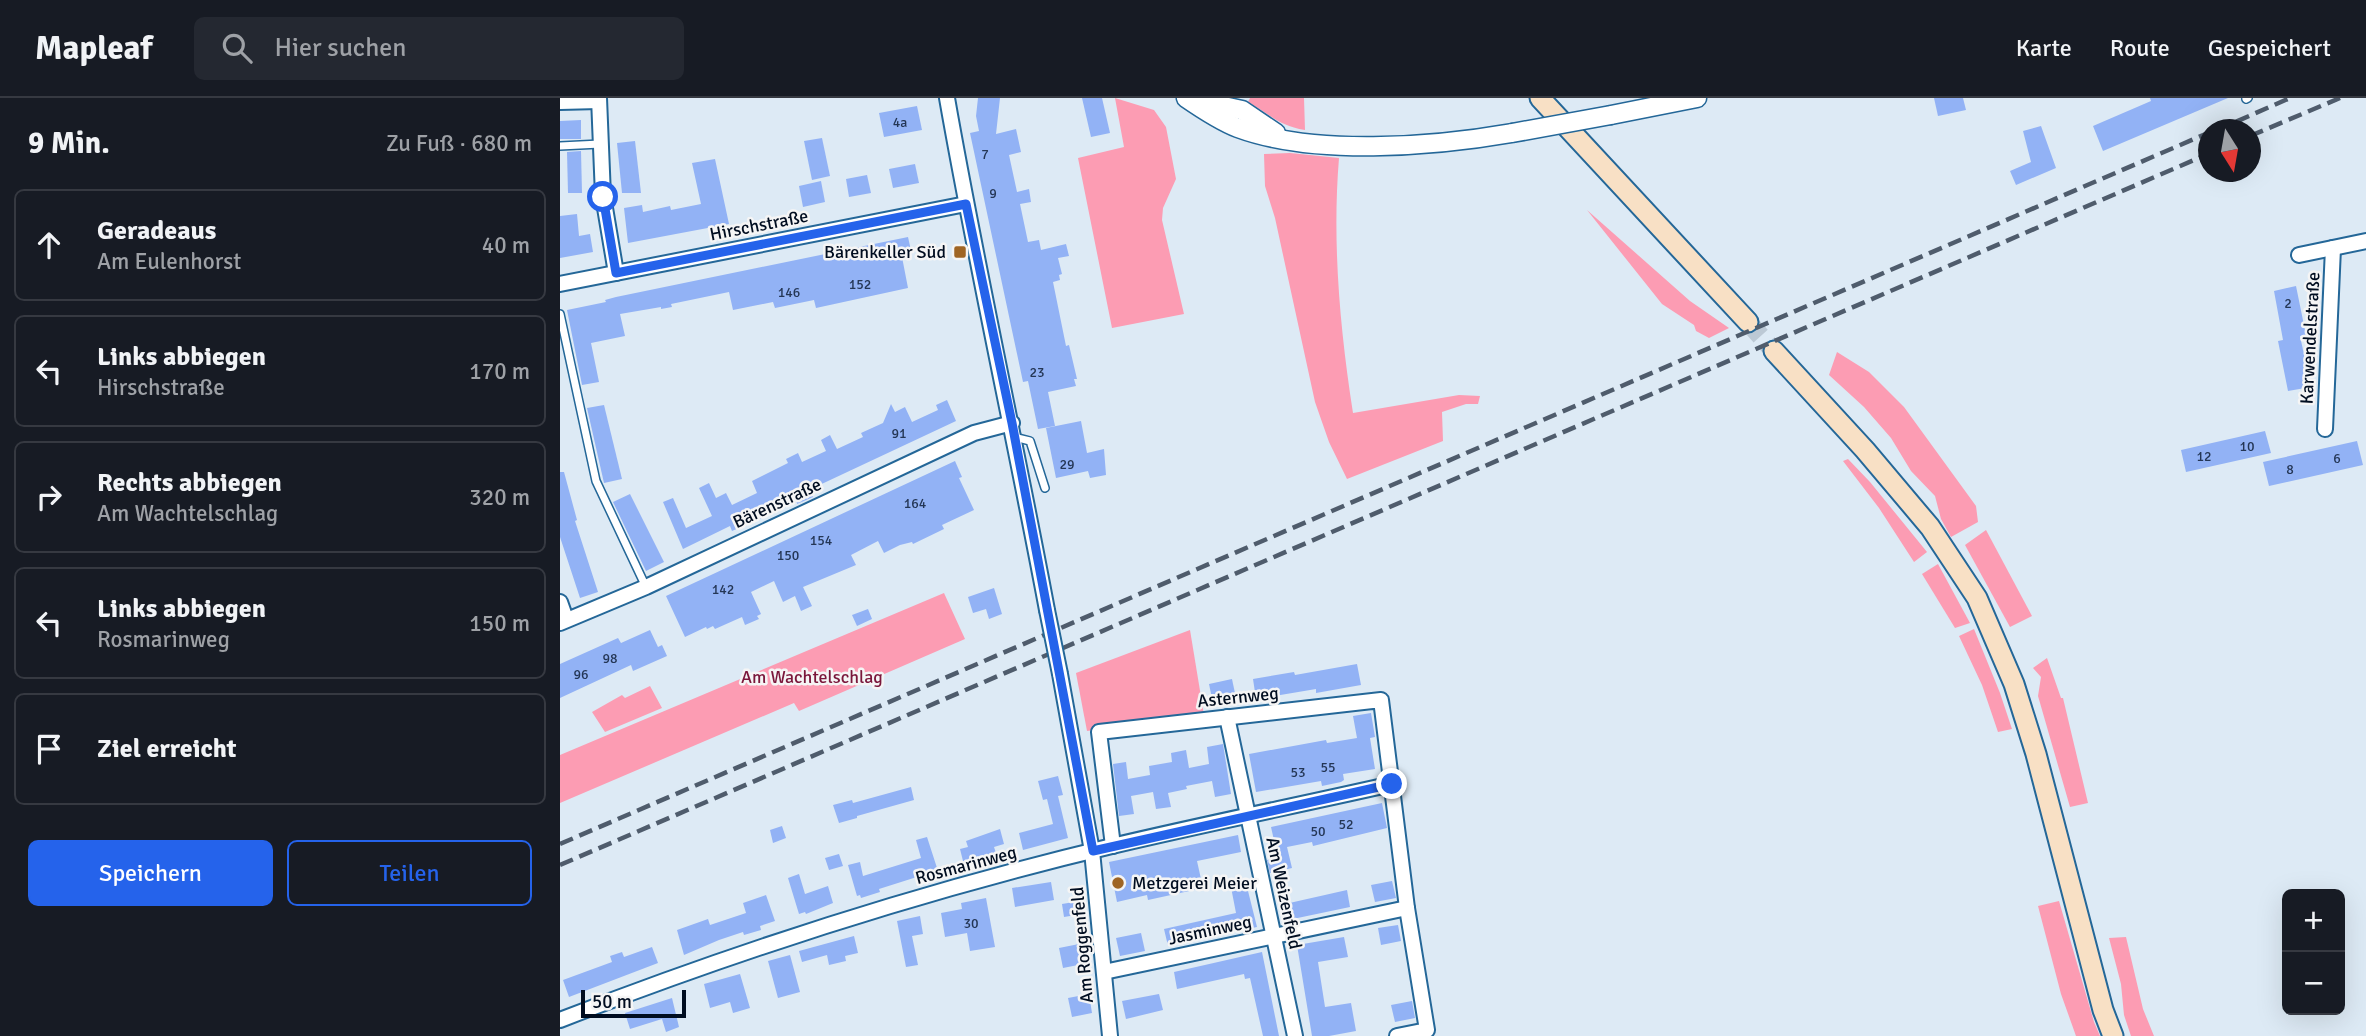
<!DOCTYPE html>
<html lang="de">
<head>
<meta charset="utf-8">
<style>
	:root { --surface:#171b24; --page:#242831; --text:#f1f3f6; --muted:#9ea1a6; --line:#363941; --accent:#2563eb }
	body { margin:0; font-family:Signika,sans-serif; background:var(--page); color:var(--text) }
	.controls { position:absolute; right:21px; bottom:21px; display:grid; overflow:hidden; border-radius:10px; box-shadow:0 7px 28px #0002 }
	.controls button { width:63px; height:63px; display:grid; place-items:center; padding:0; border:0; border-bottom:2px solid var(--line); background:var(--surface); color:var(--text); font:35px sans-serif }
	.compass { position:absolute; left:1638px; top:21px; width:63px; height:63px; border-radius:50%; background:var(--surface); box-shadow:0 7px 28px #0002; rotate:169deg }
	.scale { position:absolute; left:21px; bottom:18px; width:105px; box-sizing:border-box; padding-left:7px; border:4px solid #000d20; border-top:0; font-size:19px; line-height:24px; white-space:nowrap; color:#000d20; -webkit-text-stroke:5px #f5f5f5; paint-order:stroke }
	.stop { position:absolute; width:21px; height:21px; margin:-16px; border:5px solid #2563eb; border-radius:50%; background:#fff }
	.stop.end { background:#2563eb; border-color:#fff; box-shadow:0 2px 7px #0008 }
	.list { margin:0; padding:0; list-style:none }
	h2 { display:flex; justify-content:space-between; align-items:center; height:91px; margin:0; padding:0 28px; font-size:30px }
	h2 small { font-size:23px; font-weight:400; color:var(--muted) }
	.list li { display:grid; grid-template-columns:46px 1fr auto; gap:21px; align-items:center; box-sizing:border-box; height:112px; margin:0 14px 14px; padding:0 14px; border:2px solid var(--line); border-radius:10px }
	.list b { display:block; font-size:26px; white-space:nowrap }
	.list p { margin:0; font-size:23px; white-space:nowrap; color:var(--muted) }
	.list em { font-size:23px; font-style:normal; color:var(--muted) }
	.actions { display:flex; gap:14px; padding:21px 28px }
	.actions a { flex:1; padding:16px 0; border:2px solid var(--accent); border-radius:10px; text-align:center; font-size:24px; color:var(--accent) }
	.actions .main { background:var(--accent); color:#fff }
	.icon { flex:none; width:38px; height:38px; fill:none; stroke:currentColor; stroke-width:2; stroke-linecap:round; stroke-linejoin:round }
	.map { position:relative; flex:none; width:1806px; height:938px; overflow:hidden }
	header { display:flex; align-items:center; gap:42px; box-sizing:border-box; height:98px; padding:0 35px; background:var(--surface); border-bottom:2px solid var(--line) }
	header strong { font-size:33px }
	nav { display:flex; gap:38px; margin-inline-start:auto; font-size:24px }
	.search { width:490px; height:63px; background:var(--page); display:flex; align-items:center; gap:18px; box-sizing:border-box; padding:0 24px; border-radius:10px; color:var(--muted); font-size:26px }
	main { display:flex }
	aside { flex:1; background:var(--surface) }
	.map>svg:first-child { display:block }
</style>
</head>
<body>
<header>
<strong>Mapleaf</strong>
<div class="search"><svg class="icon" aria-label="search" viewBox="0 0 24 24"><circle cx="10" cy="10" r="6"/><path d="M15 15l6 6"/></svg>Hier suchen</div>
<nav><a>Karte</a><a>Route</a><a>Gespeichert</a></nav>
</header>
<main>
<aside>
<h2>9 Min.<small>Zu Fuß · 680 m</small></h2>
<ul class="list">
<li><svg class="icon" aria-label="ahead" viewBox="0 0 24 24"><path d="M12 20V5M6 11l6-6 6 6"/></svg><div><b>Geradeaus</b><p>Am Eulenhorst</p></div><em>40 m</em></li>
<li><svg class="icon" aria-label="left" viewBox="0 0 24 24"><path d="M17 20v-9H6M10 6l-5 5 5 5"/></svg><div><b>Links abbiegen</b><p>Hirschstraße</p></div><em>170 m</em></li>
<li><svg class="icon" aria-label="right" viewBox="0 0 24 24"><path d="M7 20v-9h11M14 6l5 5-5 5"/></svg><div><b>Rechts abbiegen</b><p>Am Wachtelschlag</p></div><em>320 m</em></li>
<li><svg class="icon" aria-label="left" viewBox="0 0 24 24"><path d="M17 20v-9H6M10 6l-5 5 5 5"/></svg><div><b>Links abbiegen</b><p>Rosmarinweg</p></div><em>150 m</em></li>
<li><svg class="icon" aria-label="arrive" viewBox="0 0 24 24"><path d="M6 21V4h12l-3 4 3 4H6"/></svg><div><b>Ziel erreicht</b></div></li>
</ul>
<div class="actions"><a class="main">Speichern</a><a>Teilen</a></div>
</aside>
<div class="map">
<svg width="1806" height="938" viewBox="0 0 1806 938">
	<rect width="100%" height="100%" fill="#ddeaf5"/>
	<!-- green -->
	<g fill="#fc9cb3">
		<path d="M555,0L594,12L606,29L616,81L603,110L602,122L624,216L552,230L518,60L564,49Z"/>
		<path d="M690,0H744L745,32C718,27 711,17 688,4Z"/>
		<path d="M730,55L779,60C772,145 780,231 793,315L899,297L920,298L918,306H906L882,314L883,343L787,381L769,344L755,304L715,120L705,88L704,56Z"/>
		<path d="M1027,112L1130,203L1169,230L1149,240L1136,233L1134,227L1102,206Z"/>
		<path d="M1277,254L1309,274L1344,309L1416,408L1418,424L1391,439L1381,421L1375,398L1351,373L1331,340L1304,309L1269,277Z"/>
		<path d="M1288,361L1310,384L1367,454L1354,464L1319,410L1283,363Z"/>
		<path d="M1426,432L1472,518L1450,529L1405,447Z"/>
		<path d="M1378,466L1410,525L1395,530L1362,476Z"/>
		<path d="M384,495L405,541L239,613L234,605L0,705V657Z"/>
		<path d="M1414,531L1440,595L1452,631L1438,634L1422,587L1399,538Z"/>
		<path d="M630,532L644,617L527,633L516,575Z"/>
		<path d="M1487,560L1501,600H1503L1528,705L1510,709L1478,598L1481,579L1473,570Z"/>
		<path d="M90,588L102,610L45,634L32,614L62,597L65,600Z"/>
		<path d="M1499,803L1534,924L1540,938H1516L1501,896L1478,808Z"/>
		<path d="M1566,839L1583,911L1594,938H1571L1564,917L1561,886L1549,840Z"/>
	</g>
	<!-- building -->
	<g fill="#92b2f5">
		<path d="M418,0H440L436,36L456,31L461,54L449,57L457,94L469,91L471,104L460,106L468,144L479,142L481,152L506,146L509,158L498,160L502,176L499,177L500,182L493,184L506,248L509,247L517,281H514L516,288L488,294L495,328L478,331L468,283L463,284L410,35L419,33L416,18Z"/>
		<path d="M522,0H542L550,35L531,39Z"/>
		<path d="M1374,0H1403L1406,12L1378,18Z"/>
		<path d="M1590,0H1668L1543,53L1533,28L1591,3Z"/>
		<path d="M357,8L362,32L324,39L319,15Z"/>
		<path d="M21,22V41H0V23Z"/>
		<path d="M1481,28L1496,70L1456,87L1450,73L1471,64L1463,33Z"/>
		<path d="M262,40L270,78L252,82L244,43Z"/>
		<path d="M75,43L81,95H62L57,45Z"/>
		<path d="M21,53L22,95H8L7,54Z"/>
		<path d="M155,61L169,126L68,145L64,110L82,107L83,114L110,108L111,112L141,106L132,65Z"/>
		<path d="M355,66L359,85L333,90L329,71Z"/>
		<path d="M307,77L311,95L289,99L286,81Z"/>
		<path d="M261,83L265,104L243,109L239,88Z"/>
		<path d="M17,116L19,138L30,136L33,154L0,160V118Z"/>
		<path d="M348,139L352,157L342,159L348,190L256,210L254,202L215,210L213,204L173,212L169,194L111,206L112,209L101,211V209L60,216L65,238L31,245L39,284L22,287L7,212L46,204L45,202L56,199Z"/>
		<path d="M1736,188L1746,237L1740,238L1751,289L1728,293L1718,243L1723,242L1714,193Z"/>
		<path d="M387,302L396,323L251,391L253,399L237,406V404L172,433L170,428L123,451L103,404L113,400L126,430L152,418L139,390L149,385L156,400L166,395L172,407L197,395L192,383L228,365L226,361L238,355L242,364L266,353L261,342L270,337L277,351L303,339L301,335L323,325L331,306L335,314L345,309L352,324L378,312L376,307Z"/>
		<path d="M44,307L62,381L44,385L27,310Z"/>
		<path d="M521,323L527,355L544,351L546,377L530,380L528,373L496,380L486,330Z"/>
		<path d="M1705,333L1711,355L1626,374L1621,352Z"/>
		<path d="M1797,343L1803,367L1709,388L1703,364Z"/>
		<path d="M395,363L402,379L399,380L414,412L382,427L384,431L353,446L352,444L340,447L324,455L318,443L291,457L296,467L243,489L252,508L241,513L235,498L223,504L214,483L191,494L201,516L197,518L199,521L185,527L182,519L155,531L153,528L147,531L146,529L125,539L106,498Z"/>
		<path d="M0,374H4L17,422L15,423L38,494L20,500L0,439Z"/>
		<path d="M70,396L104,464L86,473L53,404Z"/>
		<path d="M434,490L442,516L429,521L426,511L413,515L408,499Z"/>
		<path d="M308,511L312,521L297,528L292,517Z"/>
		<path d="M90,532L98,549L102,547L107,558L73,573L71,567L0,600V566L58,540L61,545Z"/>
		<path d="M797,566L801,587L756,595V591L696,601L693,581L734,574L735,577Z"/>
		<path d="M672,581L676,600L653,605L649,586Z"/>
		<path d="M811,615L815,639L810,640L815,671L783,676L784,682L781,684L762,688L761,683L696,694L689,656L766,642L767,645L797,640L793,618Z"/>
		<path d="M663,646L671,696L655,699L652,683L626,688L627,691L608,695L611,709L596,711L593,694L571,698L574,716L559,718L553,666L566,664L568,681L590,677L589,668L612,664L611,655L626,652L629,670L649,666L647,649Z"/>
		<path d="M498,678L503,697L498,698L508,740L463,752L459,735L493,726L487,701L483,702L478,683Z"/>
		<path d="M351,689L354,702L297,718V720L279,725L273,707L292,702L293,705Z"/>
		<path d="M822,705L827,730L753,748L752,744L727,749L732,770L710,775L707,762L718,760L711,729Z"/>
		<path d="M222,728L226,740L213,745L210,732Z"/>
		<path d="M440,731L444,746L434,749L437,758L404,767L400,751L408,749L406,743Z"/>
		<path d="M678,737L681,754L637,763L643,790L588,802L587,797L557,804L549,764Z"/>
		<path d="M367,739L378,773L375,774L376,778L361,782L360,778L319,791L320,794L301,800L300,797L297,798L288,767L300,764L303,778L361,760L356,742Z"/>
		<path d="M279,756L283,768L269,772L265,760Z"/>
		<path d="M239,776L245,796L268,788L273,805L246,816L245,814L239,816L228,780Z"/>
		<path d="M685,781L697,829L608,848L604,831L676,815L670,784Z"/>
		<path d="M832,783L836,800L815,804L811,787Z"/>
		<path d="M491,784L494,802L455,809L452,790Z"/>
		<path d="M787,792L790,809L728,822L725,806Z"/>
		<path d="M206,797L215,823L200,828L201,832L184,837L183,834L159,842L124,857L117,832L148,821L150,827L186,815L183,805Z"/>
		<path d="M426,800L435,849L410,853L407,835L385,839L381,815L402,811L401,805Z"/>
		<path d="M520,803L522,816L504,819L502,806Z"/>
		<path d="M360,818L363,836L352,838L358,867L346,869L337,823Z"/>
		<path d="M838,827L841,843L821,847L818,830Z"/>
		<path d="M581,835L585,853L560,858L556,840Z"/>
		<path d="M294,838L298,855L285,858L286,863L269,867L267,857L242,864L239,853Z"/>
		<path d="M784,839L788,859L758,864L765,909L791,905L796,933L769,938H752L737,847Z"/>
		<path d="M524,845L528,865L503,870L499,850Z"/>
		<path d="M92,849L98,865L9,899L3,882L52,864L50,858L62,854L64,859Z"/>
		<path d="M702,854L719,938H703L690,880L685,881L684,876L617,891L614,874Z"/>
		<path d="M230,857L240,894L218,900L208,863Z"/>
		<path d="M180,876L190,910L173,915L170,904L150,910L144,886Z"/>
		<path d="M529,896L532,915L512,919L508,900Z"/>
		<path d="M599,896L603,912L566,921L562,903Z"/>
		<path d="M112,900L119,929L106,934L102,921L70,931L65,915Z"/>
		<path d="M852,903L855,920L835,924L831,907Z"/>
	</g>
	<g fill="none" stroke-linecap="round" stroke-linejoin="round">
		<!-- secondary-tunnel -->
		<path stroke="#bcc9d5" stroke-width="19" stroke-dasharray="19 10" stroke-linecap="butt" d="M1188,224L1214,253"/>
		<defs>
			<g id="service">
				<path d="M1686,1L1688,0"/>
				<path d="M0,48L40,46"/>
				<path d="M0,216L36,383L86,489"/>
				<path d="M454,339L470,343L485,390"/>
			</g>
			<g id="minor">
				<path d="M39,0L43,98L56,175"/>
				<path d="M387,0C417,171 455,341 487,512"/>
				<path d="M0,4L39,3"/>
				<path d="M1739,157L1806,143"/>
				<path d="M0,186L406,106"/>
				<path d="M1765,331L1773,150"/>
				<path d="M0,504L6,521"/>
				<path d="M0,525L86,489L414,335L452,325"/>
				<path d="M500,576L532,753L550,938"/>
				<path d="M667,619L735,938"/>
				<path d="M553,748L539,634L821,602L847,810L867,932L837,938"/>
				<path d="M544,874L847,810"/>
				<path d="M0,922C180,852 364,793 552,748C645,726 739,707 832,686"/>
			</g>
			<g id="tertiary">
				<path d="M626,0C642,11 660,23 678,30C754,58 872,49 952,35"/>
				<path d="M640,3L682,12L716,35"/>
				<path d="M1051,17L1137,0"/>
			</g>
			<g id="secondary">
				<path d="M980,0L1188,224"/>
				<path d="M1214,253L1305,352L1370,429L1417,500L1454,586L1476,656L1543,912L1553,938"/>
			</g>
		</defs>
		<!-- service casing -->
		<use href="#service" stroke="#246798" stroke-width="10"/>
		<!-- minor casing -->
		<use href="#minor" stroke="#246798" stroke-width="18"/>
		<!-- tertiary casing -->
		<use href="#tertiary" stroke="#246798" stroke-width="21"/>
		<!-- secondary casing -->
		<use href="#secondary" stroke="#246798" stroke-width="23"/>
		<!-- service -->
		<use href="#service" stroke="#fff" stroke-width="7"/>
		<!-- minor -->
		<use href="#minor" stroke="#fff" stroke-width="14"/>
		<!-- tertiary -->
		<use href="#tertiary" stroke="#fff" stroke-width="18"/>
		<!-- secondary -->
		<use href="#secondary" stroke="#f8e0c5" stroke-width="19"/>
		<!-- rail -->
		<g stroke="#4f5c6c" stroke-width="4.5" stroke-dasharray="14 7" stroke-linecap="butt">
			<path d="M1657,32L1730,0"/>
			<path d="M1690,38L1780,0"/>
			<path d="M0,746L1648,35"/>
			<path d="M0,767L1648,56"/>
		</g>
		<defs>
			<path id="minor-bridge" d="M487,512L500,576"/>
			<path id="tertiary-bridge" d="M952,35L1051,17"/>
		</defs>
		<!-- minor-bridge casing -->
		<use href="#minor-bridge" stroke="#246798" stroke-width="18" stroke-linecap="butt"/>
		<!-- tertiary-bridge casing -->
		<use href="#tertiary-bridge" stroke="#246798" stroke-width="21" stroke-linecap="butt"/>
		<!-- minor-bridge -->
		<use href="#minor-bridge" stroke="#fff" stroke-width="14"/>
		<!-- tertiary-bridge -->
		<use href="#tertiary-bridge" stroke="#fff" stroke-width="18"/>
	</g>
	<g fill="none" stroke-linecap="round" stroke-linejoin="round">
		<!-- route -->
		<path stroke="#2563eb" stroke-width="9" d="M43,99L56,175L406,106L452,325L533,753L832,686"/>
	</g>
	<!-- markers -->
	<g fill="#9f6524" stroke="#f5f5f5" stroke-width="2.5">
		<rect x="393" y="147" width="14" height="14" rx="3.5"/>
		<circle cx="558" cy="785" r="7"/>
	</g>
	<g text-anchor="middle" stroke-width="5" stroke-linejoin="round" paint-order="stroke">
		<!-- number labels -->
		<g font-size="14" fill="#243655">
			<text x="340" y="29">4a</text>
			<text x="425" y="61">7</text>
			<text x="433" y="100">9</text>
			<text x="300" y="191">152</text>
			<text x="229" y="199">146</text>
			<text x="1728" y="210">2</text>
			<text x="477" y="279">23</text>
			<text x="339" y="340">91</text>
			<text x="1687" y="353">10</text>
			<text x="1644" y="363">12</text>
			<text x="1777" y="365">6</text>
			<text x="507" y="371">29</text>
			<text x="1730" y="376">8</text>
			<text x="355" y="410">164</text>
			<text x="261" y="447">154</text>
			<text x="228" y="462">150</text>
			<text x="163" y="496">142</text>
			<text x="50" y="565">98</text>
			<text x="21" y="581">96</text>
			<text x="768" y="674">55</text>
			<text x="738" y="679">53</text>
			<text x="786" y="731">52</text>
			<text x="758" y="738">50</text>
			<text x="411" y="830">30</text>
		</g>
		<!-- street labels -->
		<g font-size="18" fill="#000d20" stroke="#f5f5f5">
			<text transform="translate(199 127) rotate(-11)" y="6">Hirschstraße</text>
			<text transform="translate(1750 240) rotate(-87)" y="6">Karwendelstraße</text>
			<text transform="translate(217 405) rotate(-25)" y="6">Bärenstraße</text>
			<text transform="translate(678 599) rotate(-6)" y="6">Asternweg</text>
			<text transform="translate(406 767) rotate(-15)" y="6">Rosmarinweg</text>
			<text transform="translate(724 795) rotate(78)" y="6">Am Weizenfeld</text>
			<text transform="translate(650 832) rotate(-12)" y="6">Jasminweg</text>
			<text transform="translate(522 847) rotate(-95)" y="6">Am Roggenfeld</text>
		</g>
		<!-- poi labels -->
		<g font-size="18" fill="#000d20" stroke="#f5f5f5" text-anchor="end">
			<text x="386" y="160">Bärenkeller Süd</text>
			<text x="572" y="791" text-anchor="start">Metzgerei Meier</text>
		</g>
		<!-- park labels -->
		<g font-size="18" fill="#7a173b" stroke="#f5f5f5">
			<text x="252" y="585">Am Wachtelschlag</text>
		</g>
	</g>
</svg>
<div class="controls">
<button>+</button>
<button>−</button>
</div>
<svg class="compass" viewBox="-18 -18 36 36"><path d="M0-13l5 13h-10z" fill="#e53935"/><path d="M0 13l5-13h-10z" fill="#9ea1a6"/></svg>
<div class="scale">50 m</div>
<div class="stop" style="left:43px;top:99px"></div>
<div class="stop end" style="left:832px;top:686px"></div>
</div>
</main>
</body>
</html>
